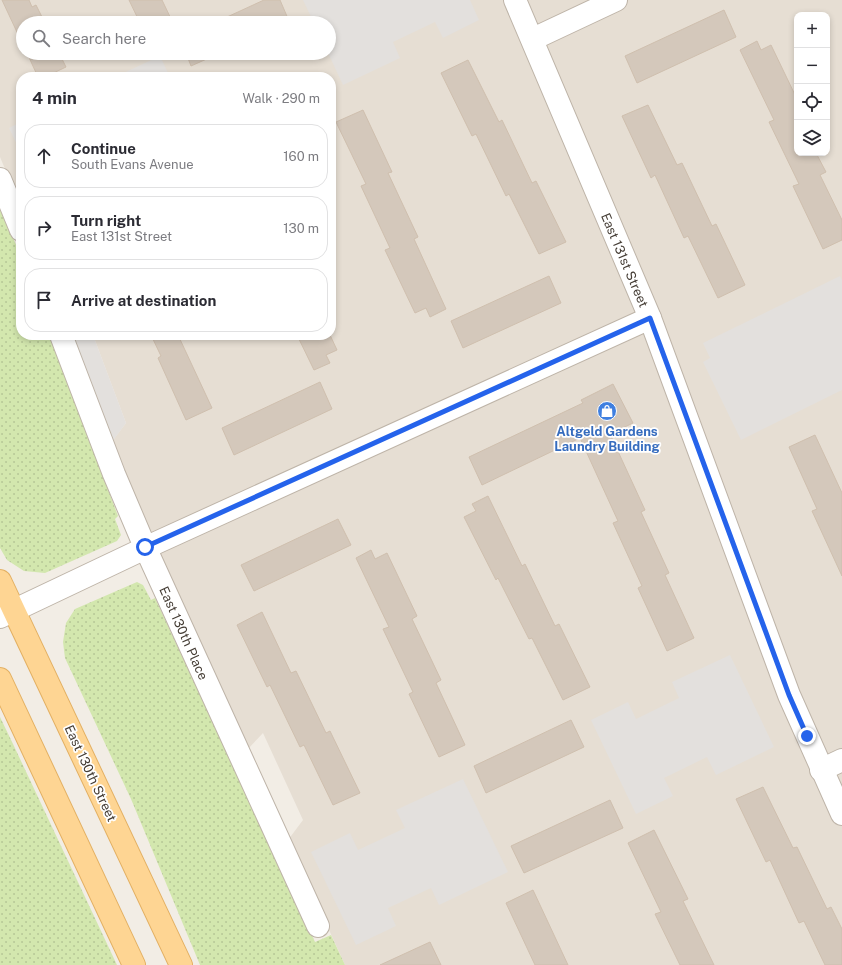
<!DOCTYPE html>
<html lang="en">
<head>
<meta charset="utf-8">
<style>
	:root { --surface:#fff; --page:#f2f2f3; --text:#2b2b33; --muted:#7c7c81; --line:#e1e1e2 }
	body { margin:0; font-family:"Public Sans",sans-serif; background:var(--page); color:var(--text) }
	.controls { position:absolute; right:12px; top:12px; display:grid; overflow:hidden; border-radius:8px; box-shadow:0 2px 6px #0003 }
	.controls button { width:36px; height:36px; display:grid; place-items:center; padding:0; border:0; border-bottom:1px solid var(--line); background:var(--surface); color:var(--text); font:20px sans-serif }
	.stop { position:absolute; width:12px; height:12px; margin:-9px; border:3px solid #2563eb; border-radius:50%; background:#fff }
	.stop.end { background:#2563eb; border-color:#fff; box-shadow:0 1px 4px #0008 }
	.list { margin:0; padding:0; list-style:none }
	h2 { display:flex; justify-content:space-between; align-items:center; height:52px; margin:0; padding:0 16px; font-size:17px }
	h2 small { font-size:13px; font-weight:400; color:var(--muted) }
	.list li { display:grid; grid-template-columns:26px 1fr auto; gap:12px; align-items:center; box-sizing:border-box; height:64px; margin:0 8px 8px; padding:0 8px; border:1px solid var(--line); border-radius:16px }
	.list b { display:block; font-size:15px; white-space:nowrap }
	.list p { margin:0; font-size:13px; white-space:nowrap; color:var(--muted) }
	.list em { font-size:13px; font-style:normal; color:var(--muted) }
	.icon { flex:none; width:22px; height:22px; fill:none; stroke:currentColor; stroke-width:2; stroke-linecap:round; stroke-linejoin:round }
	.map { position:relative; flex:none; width:842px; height:965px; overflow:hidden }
	.search { position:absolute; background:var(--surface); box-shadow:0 2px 6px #0003; left:16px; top:16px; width:320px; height:44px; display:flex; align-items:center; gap:10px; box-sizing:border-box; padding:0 14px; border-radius:22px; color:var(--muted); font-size:15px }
	.panel { position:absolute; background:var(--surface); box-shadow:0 2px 6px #0003; left:16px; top:72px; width:320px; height:268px; border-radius:16px }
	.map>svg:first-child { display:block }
</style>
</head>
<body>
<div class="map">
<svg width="842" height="965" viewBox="0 0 842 965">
	<defs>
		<pattern id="grass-dots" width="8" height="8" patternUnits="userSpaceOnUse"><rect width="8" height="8" fill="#d3e7ae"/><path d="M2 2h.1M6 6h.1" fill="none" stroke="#b6c796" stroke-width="1.8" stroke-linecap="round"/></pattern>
	</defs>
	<rect width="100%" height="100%" fill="#f2ede5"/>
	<!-- residential -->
	<path fill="#e6ded3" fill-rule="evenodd" d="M0,0H842V965H345L288,840L303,820L263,733L247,750L110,444L126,423L93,335H331V77H21V207L0,157ZM797,15H827V153H797ZM23,23H329V53H23Z"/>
	<!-- grass -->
	<g fill="url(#grass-dots)">
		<path d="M0,206L21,257V335H50L118,516L115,519L121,535L117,541L45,573L24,571L7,560L0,548Z"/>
		<path d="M137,582L143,585L151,600L155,598L315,942L331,935L345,965H200L131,799L65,658L63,642L66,623L75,609Z"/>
		<path d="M0,717L13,744L117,965H0Z"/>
	</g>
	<!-- parking -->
	<g fill="#e3e0dd">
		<path d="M303,0H470L479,20L443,38L435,22L393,42L400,58L343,85L328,53H329V23H314Z"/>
		<path d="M160,56L170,77H115Z"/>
		<path d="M21,122V153L9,128Z"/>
		<path d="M840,276L842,280V390L741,440L703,362L710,358L703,343Z"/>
		<path d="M61,335H93L126,423L106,450Z"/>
		<path d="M730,655L774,747L716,775L707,757L664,778L673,796L636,814L591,720L628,702L636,719L679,698L672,682Z"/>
		<path d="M463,779L508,872L439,905L431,888L388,908L396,926L356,945L311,852L350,833L358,850L405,828L396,810Z"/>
	</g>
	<!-- building -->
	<g fill="#d4c8bb" stroke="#cfbfae">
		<path d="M2,0H29L32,7L36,5L45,23H23V45Z"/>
		<path d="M129,0H162L173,23H140Z"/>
		<path d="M264,0H280L289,21L285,23H214Z"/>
		<path d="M724,10L736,37L637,83L625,56Z"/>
		<path d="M757,41L761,50L771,45L797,99V153H816L826,172L820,175L842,220V240L823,249L793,186L799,184L769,122L774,120L740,50Z"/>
		<path d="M27,53H59L66,67L45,77H38Z"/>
		<path d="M186,53H220L191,66Z"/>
		<path d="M468,60L499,122L502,120L532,183L536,181L566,242L539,254L509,194L506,196L476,134L472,136L441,73Z"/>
		<path d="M648,105L677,165L682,163L712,226L716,224L745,285L718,298L688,236L684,238L655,175L651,178L622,116Z"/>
		<path d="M363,110L392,172L388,173L418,237L414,239L446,309L430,317L426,308L415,313L385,250L390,248L361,186L366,184L336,122Z"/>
		<path d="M549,276L561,303L463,348L451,321Z"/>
		<path d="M151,335H178L212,408L186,420L158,358L161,356Z"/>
		<path d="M297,335H330L337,350L326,355L330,363L314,370Z"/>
		<path d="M320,382L332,409L234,455L222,428Z"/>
		<path d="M613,384L633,423L610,434L645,510L641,512L669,573L665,575L694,638L667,651L638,588L642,586L613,523L618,521L580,438L482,485L469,457L583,403L581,400Z"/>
		<path d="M815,435L842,493V576L812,511L817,509L789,447Z"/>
		<path d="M488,496L522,566L525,564L555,626L559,624L590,687L563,700L532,638L529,639L498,578L496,580L464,517L476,511L472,504Z"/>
		<path d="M338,519L351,545L254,591L241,565Z"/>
		<path d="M371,550L375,559L387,553L417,616L412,619L441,680L436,683L465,745L439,757L409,694L413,692L383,629L389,627L356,558Z"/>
		<path d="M262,612L291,673L296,671L326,733L330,731L360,793L333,805L304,745L300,747L270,685L267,687L237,625Z"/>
		<path d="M571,720L584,747L486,793L474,766Z"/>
		<path d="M763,787L793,848L797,847L827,909L831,907L842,929V965H825L804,921L799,923L770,860L766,862L736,799Z"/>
		<path d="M610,800L623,828L524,873L511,846Z"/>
		<path d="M654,830L688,899L683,901L714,965H680L655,914L661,912L628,843Z"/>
		<path d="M533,890L568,965H535L506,903Z"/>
		<path d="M430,942L441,965H380Z"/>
	</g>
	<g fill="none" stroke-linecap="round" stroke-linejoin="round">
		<defs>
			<g id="minor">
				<path d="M515,0L650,318L789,695L842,814"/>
				<path d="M533,39L616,0"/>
				<path d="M0,179L21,230"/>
				<path d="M61,335L114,474L145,547L318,926"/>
				<path d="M0,617L158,542L650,318"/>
				<path d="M821,770L842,760"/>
			</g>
			<g id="major">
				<path d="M0,581L181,965"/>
				<path d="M0,679L134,965"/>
			</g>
		</defs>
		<!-- minor casing -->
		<use href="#minor" stroke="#beb4a8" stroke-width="24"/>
		<!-- major casing -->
		<use href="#major" stroke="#e3b063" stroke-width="24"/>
		<!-- minor -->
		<use href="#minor" stroke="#fff" stroke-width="22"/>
		<!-- major -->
		<use href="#major" stroke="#fed593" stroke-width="22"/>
	</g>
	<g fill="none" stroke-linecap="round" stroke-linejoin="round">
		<!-- route -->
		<path stroke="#2563eb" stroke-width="5" d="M145,547L650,318L789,695L807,736"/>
	</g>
	<!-- icons -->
	<defs>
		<symbol id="shop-disc" viewBox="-11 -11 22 22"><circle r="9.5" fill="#3f7fe0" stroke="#fff"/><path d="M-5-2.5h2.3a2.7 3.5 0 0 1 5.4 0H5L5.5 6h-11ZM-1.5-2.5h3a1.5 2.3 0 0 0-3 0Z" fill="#fff"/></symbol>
	</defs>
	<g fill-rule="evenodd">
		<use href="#shop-disc" x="596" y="400" width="22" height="22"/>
	</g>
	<g text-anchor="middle" stroke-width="3.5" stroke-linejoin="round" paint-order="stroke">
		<!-- street labels -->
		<g font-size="13" fill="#453d35" stroke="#fff">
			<text transform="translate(625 260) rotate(67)" y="5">East 131st Street</text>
			<text transform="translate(184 633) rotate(66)" y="5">East 130th Place</text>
			<text transform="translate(91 773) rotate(65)" y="5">East 130th Street</text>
		</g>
		<!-- shop labels -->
		<g font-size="13" font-weight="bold" fill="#366cbe" stroke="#fff">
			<text x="607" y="436">Altgeld Gardens<tspan x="607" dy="15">Laundry Building</tspan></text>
		</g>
	</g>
</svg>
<div class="controls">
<button>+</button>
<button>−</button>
<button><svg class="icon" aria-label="locate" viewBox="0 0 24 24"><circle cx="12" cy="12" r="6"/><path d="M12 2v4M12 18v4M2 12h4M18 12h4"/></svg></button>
<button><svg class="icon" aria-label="layers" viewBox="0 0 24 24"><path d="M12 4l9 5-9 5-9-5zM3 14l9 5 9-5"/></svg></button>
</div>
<div class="stop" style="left:145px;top:547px"></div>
<div class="stop end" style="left:807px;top:736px"></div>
<div class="search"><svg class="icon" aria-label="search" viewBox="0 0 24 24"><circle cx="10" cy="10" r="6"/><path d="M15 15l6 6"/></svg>Search here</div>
<section class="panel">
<h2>4 min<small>Walk · 290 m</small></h2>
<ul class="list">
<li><svg class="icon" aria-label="ahead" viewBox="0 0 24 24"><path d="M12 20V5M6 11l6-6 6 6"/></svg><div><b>Continue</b><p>South Evans Avenue</p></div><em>160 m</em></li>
<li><svg class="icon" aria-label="right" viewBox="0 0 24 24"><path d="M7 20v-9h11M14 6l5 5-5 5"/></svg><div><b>Turn right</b><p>East 131st Street</p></div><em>130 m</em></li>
<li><svg class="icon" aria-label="arrive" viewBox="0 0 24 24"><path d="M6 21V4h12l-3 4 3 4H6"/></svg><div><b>Arrive at destination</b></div></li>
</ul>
</section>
</div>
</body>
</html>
